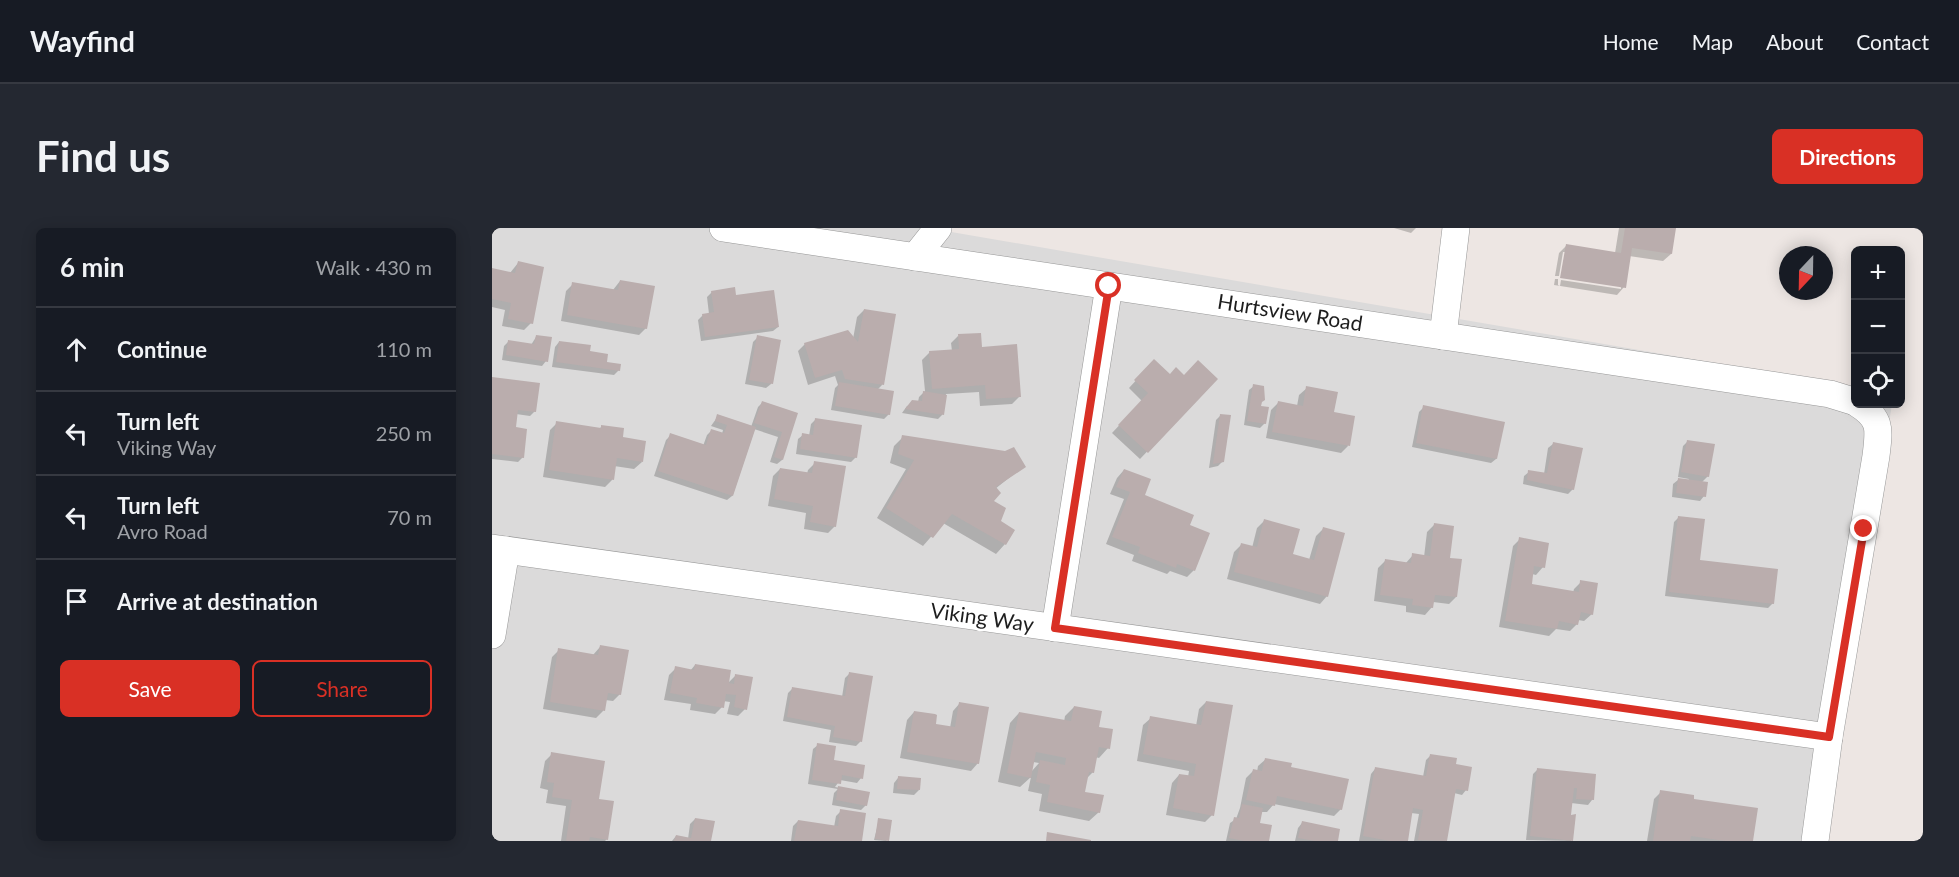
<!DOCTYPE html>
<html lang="en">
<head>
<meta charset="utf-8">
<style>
	:root { --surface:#171b24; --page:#242831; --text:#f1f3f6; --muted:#9ea1a6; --line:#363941; --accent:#d93025 }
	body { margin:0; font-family:Lato,sans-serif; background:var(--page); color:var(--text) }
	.controls { position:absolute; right:18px; top:18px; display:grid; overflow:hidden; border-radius:9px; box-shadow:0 3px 15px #0003 }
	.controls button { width:54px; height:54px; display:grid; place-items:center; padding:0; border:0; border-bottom:2px solid var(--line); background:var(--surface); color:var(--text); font:30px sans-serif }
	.compass { position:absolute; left:1287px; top:18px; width:54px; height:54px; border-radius:50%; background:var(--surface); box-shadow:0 3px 15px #0003; rotate:202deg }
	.stop { position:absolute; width:18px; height:18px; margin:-14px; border:4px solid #d93025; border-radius:50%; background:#fff }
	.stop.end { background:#d93025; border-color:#fff; box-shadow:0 2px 6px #0008 }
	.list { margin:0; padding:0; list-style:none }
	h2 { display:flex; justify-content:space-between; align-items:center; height:78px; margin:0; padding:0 24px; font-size:26px }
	h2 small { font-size:20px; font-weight:400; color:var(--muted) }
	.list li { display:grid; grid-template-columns:39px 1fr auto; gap:18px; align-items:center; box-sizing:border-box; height:84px; padding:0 24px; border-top:2px solid var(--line) }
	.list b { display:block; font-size:22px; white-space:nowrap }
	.list p { margin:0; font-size:20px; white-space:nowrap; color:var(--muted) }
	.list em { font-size:20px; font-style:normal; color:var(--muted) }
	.actions { display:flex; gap:12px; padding:18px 24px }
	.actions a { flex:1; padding:14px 0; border:2px solid var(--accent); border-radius:9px; text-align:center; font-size:21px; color:var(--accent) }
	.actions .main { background:var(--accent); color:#fff }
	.icon { flex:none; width:33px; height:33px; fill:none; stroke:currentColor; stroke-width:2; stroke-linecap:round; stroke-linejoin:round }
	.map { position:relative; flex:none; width:1431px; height:613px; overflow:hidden; border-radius:9px }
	header { display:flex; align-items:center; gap:36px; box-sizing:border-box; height:84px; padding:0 30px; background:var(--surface); border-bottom:2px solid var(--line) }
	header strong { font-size:28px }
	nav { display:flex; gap:33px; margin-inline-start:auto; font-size:21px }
	.intro { display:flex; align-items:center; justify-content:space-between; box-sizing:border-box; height:144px; padding:0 36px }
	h1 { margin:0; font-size:42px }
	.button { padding:15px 27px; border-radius:9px; background:var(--accent); color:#fff; font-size:21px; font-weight:700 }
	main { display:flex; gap:36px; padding:0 36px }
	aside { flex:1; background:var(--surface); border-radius:9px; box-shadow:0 3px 15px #0003 }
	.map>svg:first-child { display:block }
</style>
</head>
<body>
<header>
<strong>Wayfind</strong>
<nav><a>Home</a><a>Map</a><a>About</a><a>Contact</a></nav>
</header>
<div class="intro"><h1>Find us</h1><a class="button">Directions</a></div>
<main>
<aside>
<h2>6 min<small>Walk · 430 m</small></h2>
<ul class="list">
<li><svg class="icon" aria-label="ahead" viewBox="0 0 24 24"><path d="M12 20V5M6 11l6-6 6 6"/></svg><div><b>Continue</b></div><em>110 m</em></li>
<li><svg class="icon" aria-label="left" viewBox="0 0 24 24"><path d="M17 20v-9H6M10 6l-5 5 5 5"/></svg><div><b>Turn left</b><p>Viking Way</p></div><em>250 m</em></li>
<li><svg class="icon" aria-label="left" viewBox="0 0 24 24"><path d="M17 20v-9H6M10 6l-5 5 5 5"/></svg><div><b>Turn left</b><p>Avro Road</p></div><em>70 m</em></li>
<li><svg class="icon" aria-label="arrive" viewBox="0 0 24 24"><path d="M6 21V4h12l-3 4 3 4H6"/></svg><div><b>Arrive at destination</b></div></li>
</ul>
<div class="actions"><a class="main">Save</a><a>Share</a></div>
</aside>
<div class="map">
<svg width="1431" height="613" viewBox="0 0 1431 613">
	<rect width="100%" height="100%" fill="#ede6e3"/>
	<!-- residential -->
	<path fill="#dbdada" d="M0,0H436L1363,159L1364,176H1400L1331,613H0Z"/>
	<!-- shadow -->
	<g fill="#0003" fill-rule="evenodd">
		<path d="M902,0H924L919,5Z"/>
		<path d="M1127,0H1183L1179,26L1171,33L1137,28L1132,59L1125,67L1062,57L1063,51H1066V57L1068,58L1069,52L1129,61V58L1074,24H1071L1067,48H1063L1067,25L1074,18L1123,25Z"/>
		<path d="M26,35L39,95L32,102L10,98L13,82L0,79V42L18,45Z"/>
		<path d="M128,53L154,100L147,107L69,93L74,63L81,56L121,62Z"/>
		<path d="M220,64L243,69L286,99L281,103L209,113L206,92L211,87L217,86L215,69Z"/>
		<path d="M372,82L390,157L385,162L397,186L392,191L339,182L343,160L346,157L343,148L316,157L306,123L313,116L361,111L365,89Z"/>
		<path d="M466,108L489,121L527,169L520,176L488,178L487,164L454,166L450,187L446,191L410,185L415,178L426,174L427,169L433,163L430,132L438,124L460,123L459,115Z"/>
		<path d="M44,109L54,133L50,138L10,132L12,118L17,113L39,117Z"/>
		<path d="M266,109L288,113L279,156L274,160L253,156L261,114Z"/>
		<path d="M67,114L97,124L127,142L122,147L60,139L63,119Z"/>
		<path d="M662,133L678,147L724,151L648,231L620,205L650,173L637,160Z"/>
		<path d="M0,151L43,183L38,188L24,186L22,201L31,229L26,234L0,231Z"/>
		<path d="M762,158L773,195L768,200L752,197L757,162Z"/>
		<path d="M815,160L840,185L856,218L849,225L774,210L779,182L786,175L805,178L807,167Z"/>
		<path d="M270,175L304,186L290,232L285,236L278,234L286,209L262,201L240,268L235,272L162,248L174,212L179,207L211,218L215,207L220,202L230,206L231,202L219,198L226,188L259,199L266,179Z"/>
		<path d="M932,179L1011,195L1004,231L999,235L920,219L927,184Z"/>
		<path d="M729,187L731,233L726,238L717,240L724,192Z"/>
		<path d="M324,191L364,229L359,234L304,226L306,211L311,207L317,208L319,196Z"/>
		<path d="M65,195L107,201L110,198L129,211L150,234L142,241L122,238L120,252L113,259L51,249L58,202Z"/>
		<path d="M411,209L532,238L503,261L500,273L513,316L504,326L451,295L431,318L385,290L414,241L398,235L402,218Z"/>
		<path d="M1196,213L1216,248L1209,255L1212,268L1208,273L1180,269L1181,256L1186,252L1196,253L1197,251L1186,249L1191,218Z"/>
		<path d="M1061,216L1081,261L1076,266L1031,256L1032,248L1037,244L1052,246L1056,220Z"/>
		<path d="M323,235L343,298L336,305L312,301L314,285L276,278L281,248L288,241L315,246L316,242Z"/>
		<path d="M632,242L651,268L696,298L702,342L695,349L678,343L675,346L640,333L642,327L614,316L632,271L618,266L625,250Z"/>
		<path d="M1187,289L1207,333L1281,375L1276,380L1173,368L1182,294Z"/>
		<path d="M772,293L799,327L817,332L824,308L831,301L835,368L828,376L735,351L742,324L749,317L760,320L765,300Z"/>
		<path d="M942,297L956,331L964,369L957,376L941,374L940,379L933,387L914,384V378L882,373L886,340L893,333L913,336L921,327L932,329L935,304Z"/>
		<path d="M1028,311L1051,339L1044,347L1040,346L1038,357L1081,365L1082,361L1089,354L1100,386L1092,393L1086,392L1085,396L1078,403L1064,401L1057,408L1007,399L1021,318Z"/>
		<path d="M108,419L128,466L121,473L113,472L111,483L104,490L51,481L60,429L67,422L101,427Z"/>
		<path d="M203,437L235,456L244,447L253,481L246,488L235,486L238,474L231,473L230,479L223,486L198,482L199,476L172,472L177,447L184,440L198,443Z"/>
		<path d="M358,445L380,449L368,514L364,518L337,514L339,502L291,493L296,465L301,460L350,469L353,450Z"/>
		<path d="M714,474L720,587L713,594L674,587L680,555L687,547L696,549L697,543L645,533L651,497L659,490L704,498L707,481Z"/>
		<path d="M468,475L486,535L479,543L408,530L415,492L422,484L442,497L458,500L461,483Z"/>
		<path d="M582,479L605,500L616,520L607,530L603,529L601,544L594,551L591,565L607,584L597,593L547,583L550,566L536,563L539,549L528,559L506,554L518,495L527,485L572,494L573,488ZM541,534L547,535L539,544Z"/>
		<path d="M326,517L340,533L369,550L365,555L348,552L343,559L376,565L374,577L369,582L340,577L342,565L346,561L316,556L321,521Z"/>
		<path d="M60,526L105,572L115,611L113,613H69L74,578L54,575L56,562L48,560L53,533Z"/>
		<path d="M939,527L962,537L974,562L970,567L962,565L953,613H922L927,586L919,585L914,613H867L879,546L883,541L931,549L934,532Z"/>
		<path d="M774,531L797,540L849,581L842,588L782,576L775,584H769L766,596L775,613H734L738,595L744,591L748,580L754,550L761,543L765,544L766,538Z"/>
		<path d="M1046,541L1103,548L1100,572L1096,577L1079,575V613L1034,612L1041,546Z"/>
		<path d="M406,550L427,562L422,567L401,565L402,555Z"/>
		<path d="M1169,564L1201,572L1259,613H1155L1162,571Z"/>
		<path d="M349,583L368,613H299L301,598L306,593L342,599L344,588Z"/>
		<path d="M203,591L218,613H180L184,608L196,611L198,596Z"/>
		<path d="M387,592L395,612L394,613L382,612Z"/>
		<path d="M810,595L844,613H803L806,600Z"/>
	</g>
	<!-- building -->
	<g fill="#baadad">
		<path d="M1133,0H1184L1180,26L1140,20L1134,60L1068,50L1074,16L1129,25Z"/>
		<path d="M26,33L52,39L41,96L16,91L19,75L0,71V40L23,45Z"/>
		<path d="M128,52L163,58L155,101L75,87L80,54L126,62Z"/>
		<path d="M243,59L244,67L282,62L287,99L213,109L210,86L222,84L219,63Z"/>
		<path d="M372,81L404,86L392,157L353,151L350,142L323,150L312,115L356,102L366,114Z"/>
		<path d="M489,105L490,119L525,116L529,169L494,171L493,157L440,161L437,123L467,121L466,106Z"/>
		<path d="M44,107L60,109L56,134L14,127L16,112L42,116Z"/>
		<path d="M265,107L289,112L281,156L257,152Z"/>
		<path d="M67,113L99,117L98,123L116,126L115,134L129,136L128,143L64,134Z"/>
		<path d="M662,131L678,146L684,139L692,147L706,132L726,151L656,225L626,197L656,165L642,152Z"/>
		<path d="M0,149L48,155L44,184L26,182L24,199L35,201L32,230L0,226Z"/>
		<path d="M347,154L402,163L398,187L343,178Z"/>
		<path d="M761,156L772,158L773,172L770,174L769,178L777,179L774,196L755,193Z"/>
		<path d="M814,158L846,164L842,184L863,188L858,218L780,204L786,173L811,178Z"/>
		<path d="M431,163L455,167L452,187L413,181L420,172L430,173Z"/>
		<path d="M270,173L306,185L291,232L282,229L290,204L262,195Z"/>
		<path d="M931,177L1013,194L1005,231L924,215Z"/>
		<path d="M225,186L264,199L241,268L166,243L178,205L214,217L219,201L232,205L235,197L223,193Z"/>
		<path d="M728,186L739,187L732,234L721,236Z"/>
		<path d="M323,190L370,197L365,230L308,221L310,205L321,207Z"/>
		<path d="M64,193L109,200V197L132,200L131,209L154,213L151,234L125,230L122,252L57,242Z"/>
		<path d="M410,207L513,223L522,219L534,239L504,259L509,265L502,273L514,280L509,293L523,302L514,317L460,286L441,310L394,280L422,232L406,226Z"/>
		<path d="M1195,212L1223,216L1217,249L1189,244Z"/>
		<path d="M1061,214L1091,220L1082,262L1035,252L1036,242L1055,245Z"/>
		<path d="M322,233L354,238L344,299L318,294L321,278L282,271L288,240L320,245Z"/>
		<path d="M632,241L659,251L653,267L702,287L698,297L718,305L703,343L685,336L684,340L646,325L648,319L620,309L638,264L624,259Z"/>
		<path d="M1186,250L1216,254L1214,269L1184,265Z"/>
		<path d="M1186,288L1213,291L1208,332L1286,341L1282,376L1177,364Z"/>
		<path d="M772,291L808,301L801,326L822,332L831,299L853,305L836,369L742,344L749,315L765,319Z"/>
		<path d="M942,295L962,298L958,330L970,331L965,369L943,367L941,380L920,377L921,371L888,367L893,331L919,335L920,325L938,328Z"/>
		<path d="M1027,309L1057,315L1053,340L1042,338L1040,356L1087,364L1088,352L1106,355L1101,387L1089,384L1086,397L1067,393L1065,401L1013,393Z"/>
		<path d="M108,417L137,422L129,467L116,465L113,483L58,474L66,420L106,427Z"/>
		<path d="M203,436L239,442L237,455L242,456L243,446L261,449L255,482L242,479L244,467L234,466L232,480L204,475L205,470L178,465L183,438L202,442Z"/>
		<path d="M357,444L381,448L370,514L341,509L343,498L295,489L300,459L353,468Z"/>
		<path d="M714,473L741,477L722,588L681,580L687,546L702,548L704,536L651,526L658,488L709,497Z"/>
		<path d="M467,474L497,479L487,536L415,524L422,483L443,486L445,487L444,496L463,499Z"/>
		<path d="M582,478L610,483L607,499L621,501L618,521L607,519L602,545L597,544L593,564L612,567L608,585L555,574L558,557L544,554L548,532L573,537L574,530L544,524L539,550L515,545L527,484L579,493Z"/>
		<path d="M325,515L344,518L342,532L373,537L371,551L350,547L349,556L320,552Z"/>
		<path d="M59,524L113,533L107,571L122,573L116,612L98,609L97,613H74L80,572L60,569L62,555L55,554Z"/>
		<path d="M938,526L965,530L964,536L980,539L976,563L964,561L955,613L926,612L931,582L921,580L916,613H898L871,608L883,539L934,548Z"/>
		<path d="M773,530L800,535L799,539L857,551L850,582L785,568L783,578L754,572L761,541L770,543Z"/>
		<path d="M1045,540L1104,546L1102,572L1084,571L1085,560H1082L1079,587L1084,586L1081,613L1038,608Z"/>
		<path d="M406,548L429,550L428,562L405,561Z"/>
		<path d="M346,558L378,564L375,578L344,572Z"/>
		<path d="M1168,562L1202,567V571L1266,580L1261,613H1233L1199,608L1198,613H1161Z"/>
		<path d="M750,576L771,580L768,595L780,597L777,613H752L737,610L742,589L747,590Z"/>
		<path d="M348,581L374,585L370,613H302L306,592L346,598Z"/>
		<path d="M203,590L223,593L219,613H182L184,607L199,610Z"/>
		<path d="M386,590L400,592L397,613L383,611Z"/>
		<path d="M810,593L848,601L846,613H823L806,610Z"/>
		<path d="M555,604L599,612V613H554Z"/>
	</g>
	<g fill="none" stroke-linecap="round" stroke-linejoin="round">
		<defs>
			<g id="minor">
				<path d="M231,0L1338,166L1364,174"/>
				<path d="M423,29L446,0"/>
				<path d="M951,108L964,0"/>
				<path d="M0,320L1337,509"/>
				<path d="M563,400L617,58"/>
				<path d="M0,407L14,322"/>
				<path d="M1323,613L1337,509L1384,228C1387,202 1390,191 1366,176"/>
			</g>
		</defs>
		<!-- minor casing -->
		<use href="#minor" stroke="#979797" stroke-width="28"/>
		<!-- minor -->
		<use href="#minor" stroke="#fff" stroke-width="27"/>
	</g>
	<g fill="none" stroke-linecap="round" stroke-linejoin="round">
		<!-- route -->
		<path stroke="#d93025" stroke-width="8" d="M617,58L563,400L1337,509L1372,301"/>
	</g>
	<g text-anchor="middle" stroke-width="5" stroke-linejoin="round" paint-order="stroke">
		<!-- street labels -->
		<g font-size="21" fill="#1d1d1d" stroke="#fff">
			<text transform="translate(798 85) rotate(9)" y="7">Hurtsview Road</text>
			<text transform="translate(490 390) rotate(8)" y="7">Viking Way</text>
		</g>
	</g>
</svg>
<div class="controls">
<button>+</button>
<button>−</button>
<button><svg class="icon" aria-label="locate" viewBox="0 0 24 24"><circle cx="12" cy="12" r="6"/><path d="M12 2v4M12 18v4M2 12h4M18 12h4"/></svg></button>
</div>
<svg class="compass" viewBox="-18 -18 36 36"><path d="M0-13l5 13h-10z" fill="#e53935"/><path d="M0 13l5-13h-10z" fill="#9ea1a6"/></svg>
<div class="stop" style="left:617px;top:58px"></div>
<div class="stop end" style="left:1372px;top:301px"></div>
</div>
</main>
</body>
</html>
